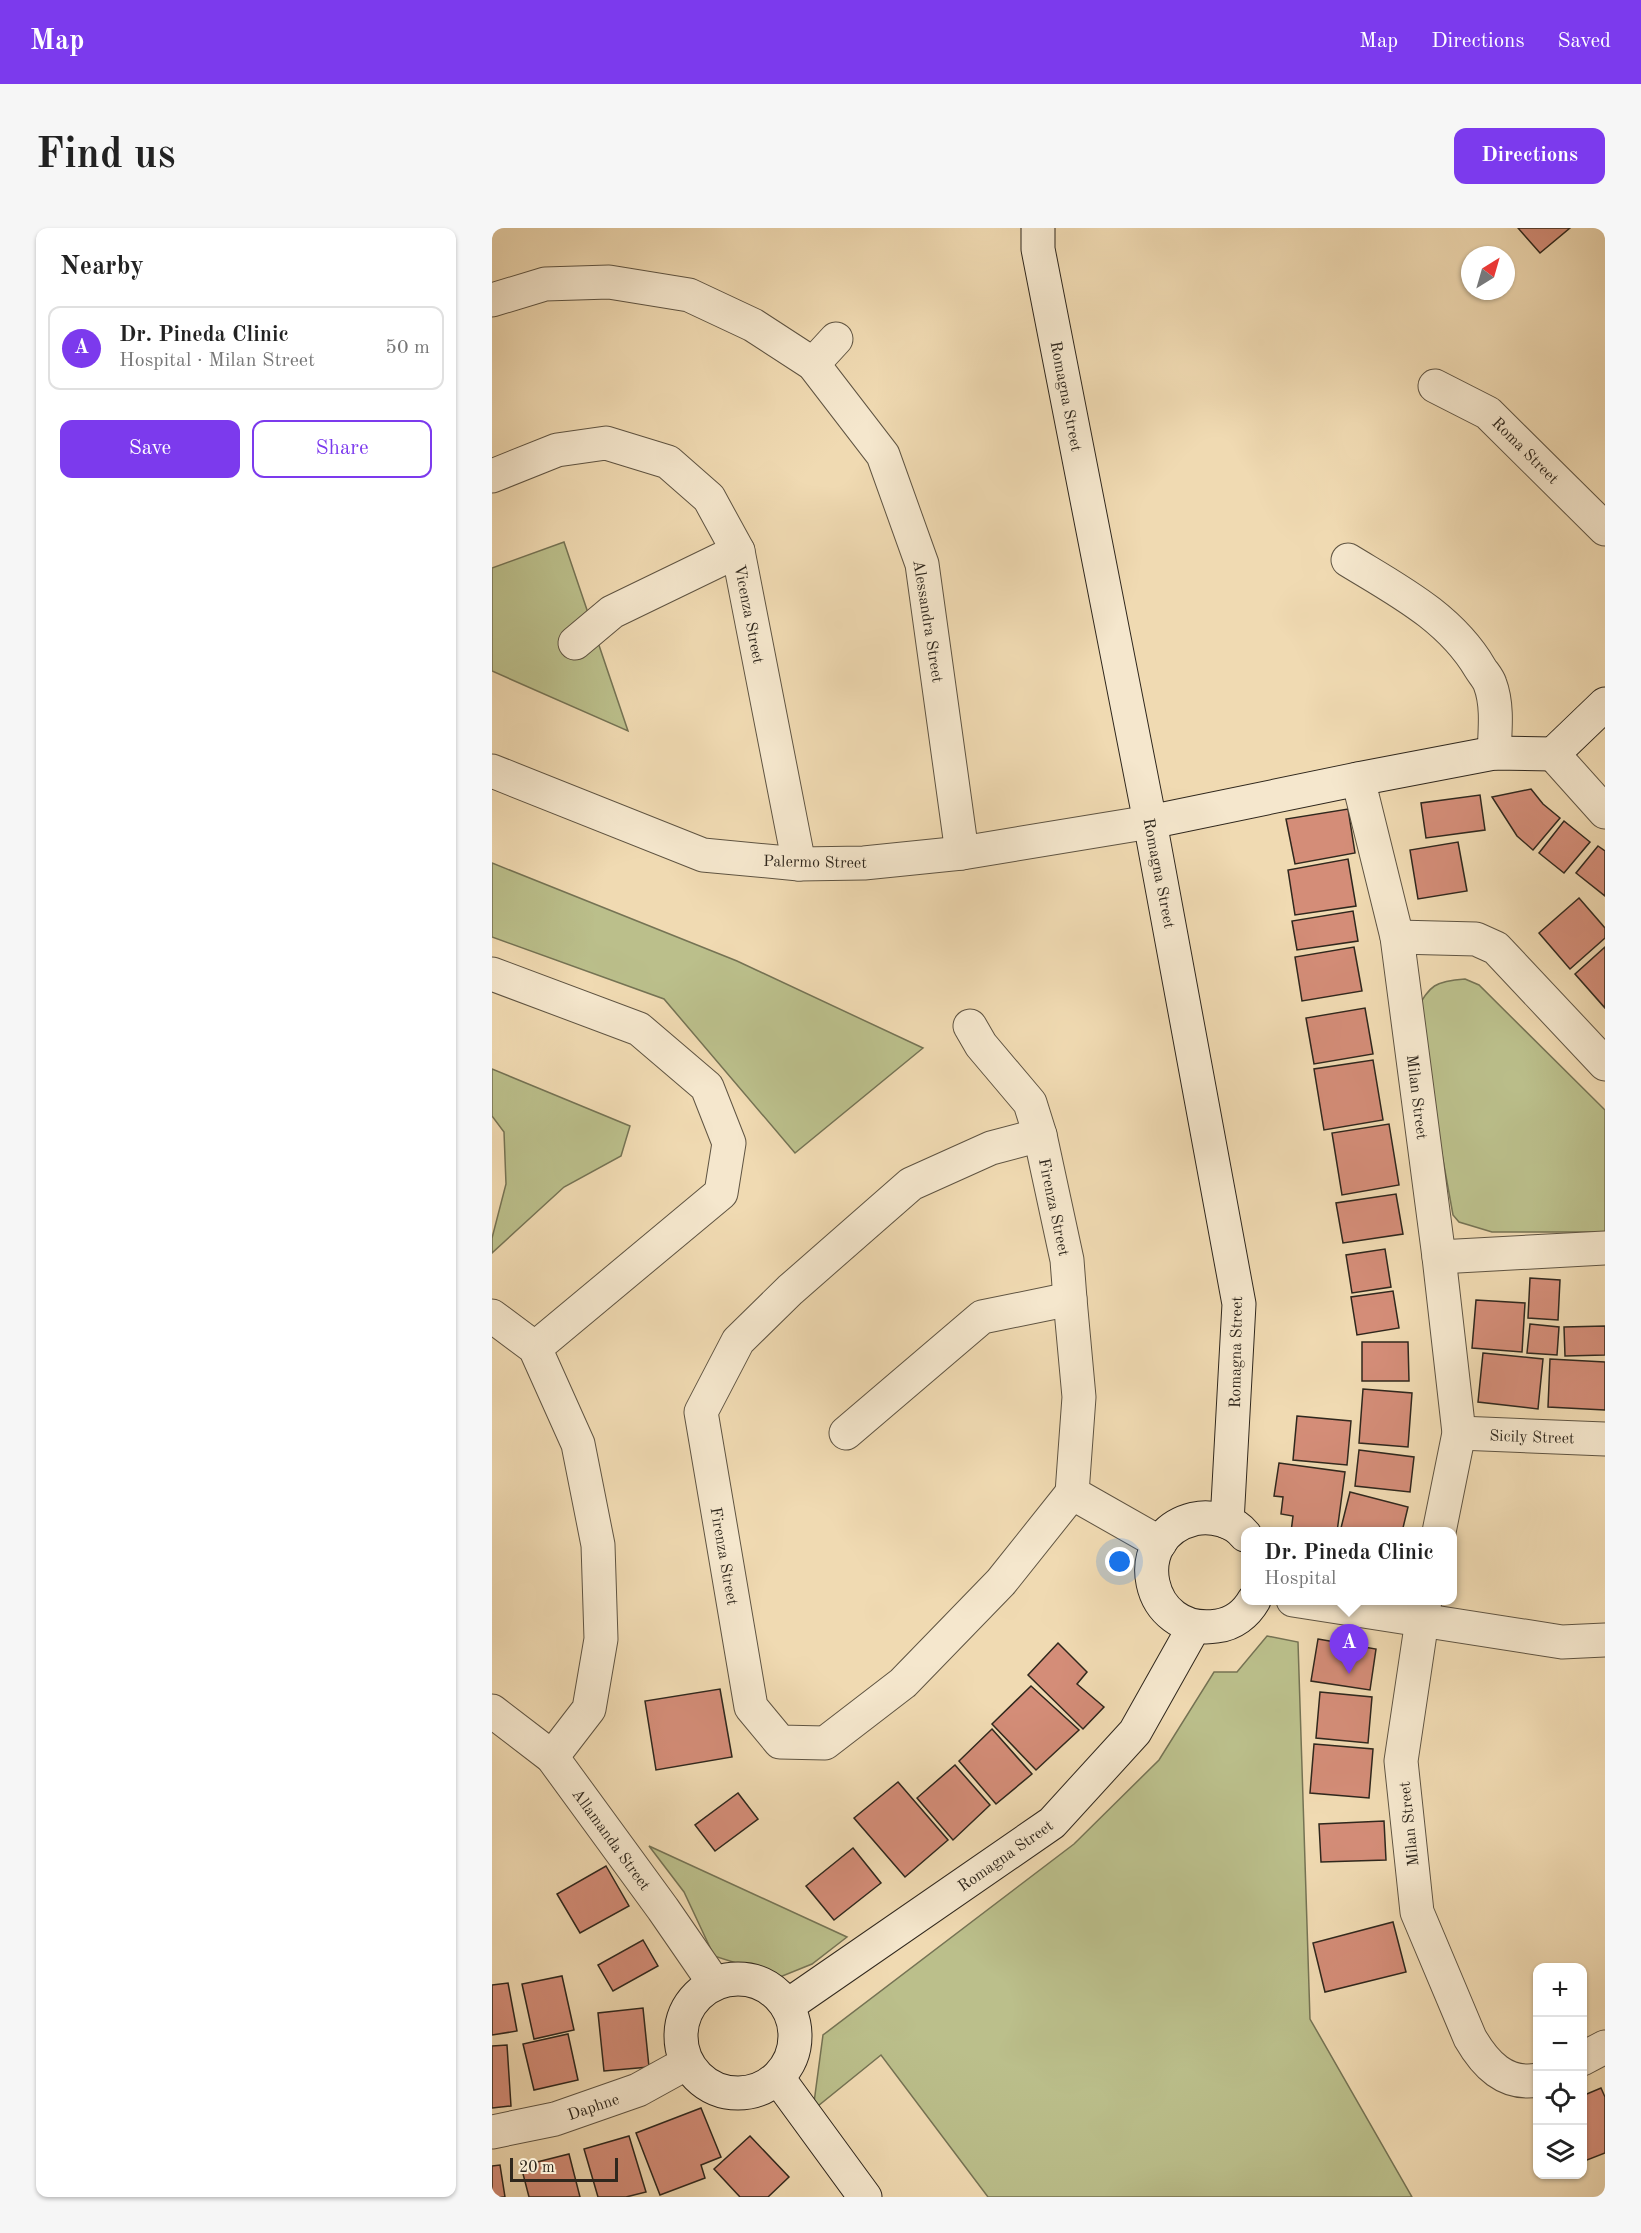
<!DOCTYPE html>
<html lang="en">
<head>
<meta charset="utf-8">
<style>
	:root { --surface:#fff; --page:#f6f6f6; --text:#222; --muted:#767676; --line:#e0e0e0; --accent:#7c3aed }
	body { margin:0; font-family:"Old Standard TT",serif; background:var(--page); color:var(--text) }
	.controls { position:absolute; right:18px; bottom:18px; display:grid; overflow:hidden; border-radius:12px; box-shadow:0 2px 4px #0004 }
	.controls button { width:54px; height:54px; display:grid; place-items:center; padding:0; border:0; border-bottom:2px solid var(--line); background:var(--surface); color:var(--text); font:30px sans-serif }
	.compass { position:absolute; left:969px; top:18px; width:54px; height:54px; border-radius:50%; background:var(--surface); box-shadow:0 2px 4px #0004; rotate:37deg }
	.scale { position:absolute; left:18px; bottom:15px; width:108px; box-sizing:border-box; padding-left:6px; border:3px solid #2f271d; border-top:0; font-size:16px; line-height:21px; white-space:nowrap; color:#2f271d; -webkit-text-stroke:4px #f5e7cd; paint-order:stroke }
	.you { position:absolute; left:628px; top:1334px; width:21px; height:21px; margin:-15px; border:4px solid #fff; border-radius:50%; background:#1a73e8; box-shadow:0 0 0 9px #1a73e833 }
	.badge { display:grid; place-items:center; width:39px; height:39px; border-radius:50%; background:var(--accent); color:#fff; font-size:20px; font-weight:700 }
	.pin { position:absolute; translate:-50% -50px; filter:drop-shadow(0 2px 3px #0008) }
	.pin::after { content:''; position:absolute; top:32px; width:21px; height:18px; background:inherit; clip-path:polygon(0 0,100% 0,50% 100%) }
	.popup { position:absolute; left:749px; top:1299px; width:216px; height:78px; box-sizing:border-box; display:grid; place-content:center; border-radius:12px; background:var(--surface); filter:drop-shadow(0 2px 4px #0005); font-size:20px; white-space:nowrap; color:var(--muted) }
	.popup b { font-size:22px; color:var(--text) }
	.popup::after { content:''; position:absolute; left:50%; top:100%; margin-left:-12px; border:12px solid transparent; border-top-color:var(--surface) }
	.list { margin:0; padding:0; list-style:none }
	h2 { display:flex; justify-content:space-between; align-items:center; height:78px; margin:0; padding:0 24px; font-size:26px }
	h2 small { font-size:20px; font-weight:400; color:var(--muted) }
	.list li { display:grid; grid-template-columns:39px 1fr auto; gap:18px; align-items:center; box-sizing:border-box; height:84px; margin:0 12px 12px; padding:0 12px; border:2px solid var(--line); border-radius:12px }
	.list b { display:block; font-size:22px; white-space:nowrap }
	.list p { margin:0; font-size:20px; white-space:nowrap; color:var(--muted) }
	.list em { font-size:20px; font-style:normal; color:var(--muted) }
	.actions { display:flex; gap:12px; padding:18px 24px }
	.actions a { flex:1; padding:14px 0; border:2px solid var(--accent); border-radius:12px; text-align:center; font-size:21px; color:var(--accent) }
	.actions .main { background:var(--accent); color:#fff }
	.icon { flex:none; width:33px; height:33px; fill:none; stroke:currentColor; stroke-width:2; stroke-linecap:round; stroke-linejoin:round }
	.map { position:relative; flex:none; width:1113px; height:1969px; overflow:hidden; border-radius:12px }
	header { display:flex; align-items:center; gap:36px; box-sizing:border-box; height:84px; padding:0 30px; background:var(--accent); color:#fff }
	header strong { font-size:28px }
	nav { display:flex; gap:33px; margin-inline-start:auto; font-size:21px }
	.intro { display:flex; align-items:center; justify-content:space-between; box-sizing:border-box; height:144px; padding:0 36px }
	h1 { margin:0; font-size:42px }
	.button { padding:15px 27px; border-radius:12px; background:var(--accent); color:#fff; font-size:21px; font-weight:700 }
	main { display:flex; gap:36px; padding:0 36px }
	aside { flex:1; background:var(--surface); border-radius:12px; box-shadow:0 2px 4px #0004 }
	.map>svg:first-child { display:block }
</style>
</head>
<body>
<header>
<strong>Map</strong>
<nav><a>Map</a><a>Directions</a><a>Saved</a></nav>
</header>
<div class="intro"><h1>Find us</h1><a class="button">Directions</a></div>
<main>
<aside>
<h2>Nearby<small></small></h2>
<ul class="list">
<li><span class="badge">A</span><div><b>Dr. Pineda Clinic</b><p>Hospital · Milan Street</p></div><em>50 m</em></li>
</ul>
<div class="actions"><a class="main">Save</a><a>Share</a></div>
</aside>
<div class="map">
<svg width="1113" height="1969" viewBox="0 0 1113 1969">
	<rect width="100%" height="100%" fill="#f0dab2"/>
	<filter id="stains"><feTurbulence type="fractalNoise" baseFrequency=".00333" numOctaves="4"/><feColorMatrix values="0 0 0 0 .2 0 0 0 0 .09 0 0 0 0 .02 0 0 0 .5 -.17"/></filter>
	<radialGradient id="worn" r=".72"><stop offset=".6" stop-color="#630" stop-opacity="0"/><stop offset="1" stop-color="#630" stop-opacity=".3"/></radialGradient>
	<!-- green -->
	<g fill="#bbbf8b" stroke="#757354" stroke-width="1.5">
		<path d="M72,314L136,503L0,443V340Z"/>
		<path d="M0,635L245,733L431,820L303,925L172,771L0,709Z"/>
		<path d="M973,751L987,757L1113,882V1004H1000L967,994L961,987L924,783C937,757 944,753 973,751Z"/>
		<path d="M0,841L138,898L129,928L72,959L0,1025V1010L14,956L12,904L0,888Z"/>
		<path d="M775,1408L806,1414L818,1791L920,1969H496L389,1827L321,1882L331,1807L582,1616L667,1532L722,1444H745Z"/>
		<path d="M157,1618L355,1709L320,1736L288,1749L222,1728L192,1664Z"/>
	</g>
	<!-- building -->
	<g fill="#d48d78" stroke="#2f271d" stroke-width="1.5">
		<path d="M1026,0H1078L1048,25Z"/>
		<path d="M1039,561L1051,576L1068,590L1041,622L1025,608L1000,569Z"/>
		<path d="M988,567L993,602L934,610L929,575Z"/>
		<path d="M856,581L863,625L803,636L794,591Z"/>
		<path d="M1072,593L1098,614L1072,645L1047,625Z"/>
		<path d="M966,614L975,663L926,671L918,622Z"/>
		<path d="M1106,618L1113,623V668L1084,645Z"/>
		<path d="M856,631L864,678L803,687L796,642Z"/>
		<path d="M1087,670L1113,700V710L1078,741L1047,705Z"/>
		<path d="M861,683L866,713L805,722L800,693Z"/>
		<path d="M862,719L870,763L810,773L803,729Z"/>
		<path d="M1113,719V780L1083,746Z"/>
		<path d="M873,780L881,826L822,836L814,790Z"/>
		<path d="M881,832L891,892L832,902L822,841Z"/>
		<path d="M897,896L907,957L850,967L840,905Z"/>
		<path d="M904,966L911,1006L851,1015L844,975Z"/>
		<path d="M893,1021L899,1059L860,1065L854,1027Z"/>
		<path d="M1038,1050L1068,1052L1066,1092L1036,1090Z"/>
		<path d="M901,1063L907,1100L865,1107L859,1069Z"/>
		<path d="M984,1072L1033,1075L1030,1124L980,1120Z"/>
		<path d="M1038,1096L1067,1099L1065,1127L1035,1125Z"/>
		<path d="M1113,1098V1127L1073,1128L1072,1099Z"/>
		<path d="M870,1114H916L917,1153H870Z"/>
		<path d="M991,1125L1051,1131L1046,1181L986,1174Z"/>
		<path d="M1058,1131L1113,1134V1182L1056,1179Z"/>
		<path d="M871,1161L920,1165L916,1219L867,1215Z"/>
		<path d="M805,1188L859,1193L855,1237L801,1232Z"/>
		<path d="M867,1222L922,1229L918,1264L863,1258Z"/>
		<path d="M787,1235L853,1244L845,1304H799L801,1288L789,1286L791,1269L782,1268Z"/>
		<path d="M858,1264L916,1279L910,1304H848Z"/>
		<path d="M826,1411L884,1421L878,1462L819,1453Z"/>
		<path d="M566,1415L595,1444L585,1456L612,1479L591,1501L536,1447Z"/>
		<path d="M539,1458L587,1502L544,1542L500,1496Z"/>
		<path d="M228,1461L240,1529L164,1542L153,1473Z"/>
		<path d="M828,1464L880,1469L876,1515L824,1510Z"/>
		<path d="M500,1501L540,1546L504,1576L467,1533Z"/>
		<path d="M822,1516L881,1521L877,1570L818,1565Z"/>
		<path d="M463,1537L498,1577L461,1612L425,1570Z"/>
		<path d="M406,1554L456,1612L413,1649L362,1590Z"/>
		<path d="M246,1565L266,1591L223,1623L203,1597Z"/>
		<path d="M892,1593L894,1632L829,1634L827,1596Z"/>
		<path d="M361,1620L389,1655L342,1692L314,1658Z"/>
		<path d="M114,1638L137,1678L88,1705L65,1666Z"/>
		<path d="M901,1694L914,1744L833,1764L821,1715Z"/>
		<path d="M151,1712L166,1738L121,1763L106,1737Z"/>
		<path d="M70,1748L82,1802L42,1811L30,1756Z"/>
		<path d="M16,1755L25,1803L0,1807V1757Z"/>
		<path d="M151,1780L157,1839L112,1843L106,1785Z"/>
		<path d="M76,1806L86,1852L42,1862L31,1816Z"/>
		<path d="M15,1817L19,1878L0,1880V1818Z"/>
		<path d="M1109,1860L1113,1869V1925L1090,1934V1868Z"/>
		<path d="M209,1880L229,1929L209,1937L213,1950L168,1967L144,1905Z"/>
		<path d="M137,1908L154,1964L134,1969H106L92,1921Z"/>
		<path d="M258,1908L297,1949L276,1969H248L222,1941Z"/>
		<path d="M77,1926L88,1969H37L29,1938Z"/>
		<path d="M8,1937L13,1969H0V1938Z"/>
	</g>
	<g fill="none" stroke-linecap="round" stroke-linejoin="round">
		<defs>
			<g id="street">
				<path d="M0,72L53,56L117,54L197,67L261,97L321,136L391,227L430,336L470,625"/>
				<path d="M321,136L344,111"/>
				<path d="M943,158L996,185L1113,301"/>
				<path d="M0,248L65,222L114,215L176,234L217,270L246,323L307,636"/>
				<path d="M856,332C905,362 958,389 988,440C991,445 996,450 998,456C1006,477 1003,503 1002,525"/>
				<path d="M83,415L120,384L246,323"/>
				<path d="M1061,526L1113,584"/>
				<path d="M0,543L211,627L307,636L372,635L470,625L658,594"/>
				<path d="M866,551L905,709L947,1029L967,1205L947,1304"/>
				<path d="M905,709L984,711L1004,720L1113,836"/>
				<path d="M0,746L147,801L215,859L237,915L229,965L43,1120"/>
				<path d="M478,798L489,817L538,875L548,907L575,1032L578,1071L587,1169L580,1265L668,1315"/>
				<path d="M548,907L499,920L419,956L298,1062L246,1113L209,1184L259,1479L288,1514L333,1515L411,1455L509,1354L580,1265"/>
				<path d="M947,1029L1113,1020"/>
				<path d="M0,1088L43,1120L86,1216L106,1317L109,1411L97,1481L60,1529"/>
				<path d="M354,1205L490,1089L578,1071"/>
				<path d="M967,1205L1113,1211"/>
				<path d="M801,1372L1070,1414L1113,1412"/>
				<path d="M933,1372L909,1533L925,1684L978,1810C993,1836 1013,1858 1046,1852"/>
				<path d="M0,1483L60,1529L171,1681L222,1755"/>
				<path d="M1090,1831L1113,1819"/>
				<path d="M0,1904L63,1891L146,1862L195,1835"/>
			</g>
			<g id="secondary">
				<path d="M546,0V21L658,594L747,1076L735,1294"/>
				<path d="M658,594L866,551L1002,525L1061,526L1113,476"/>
				<path d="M753,1307C742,1293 720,1287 702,1291C633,1308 654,1409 725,1398C741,1396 754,1386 762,1372"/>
				<circle cx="246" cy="1808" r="57"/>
				<path d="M295,1778L560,1595L643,1504L702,1399"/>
				<path d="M286,1850L373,1969"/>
			</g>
		</defs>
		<!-- street casing -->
		<use href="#street" stroke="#5f5442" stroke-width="35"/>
		<!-- secondary casing -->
		<use href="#secondary" stroke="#2f271d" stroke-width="35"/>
		<!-- street -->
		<use href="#street" stroke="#f5e7cd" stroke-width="33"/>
		<!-- secondary -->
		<use href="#secondary" stroke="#f5e7cd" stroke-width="33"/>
	</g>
	<g text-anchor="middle" stroke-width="5" stroke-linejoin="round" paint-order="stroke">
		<!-- street labels -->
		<g font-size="16" fill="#2f271d" stroke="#f5e7cd">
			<text transform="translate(575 168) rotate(79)" y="6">Romagna Street</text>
			<text transform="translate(1034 222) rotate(45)" y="6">Roma Street</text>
			<text transform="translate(258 386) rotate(79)" y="6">Vicenza Street</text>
			<text transform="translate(437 393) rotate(81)" y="6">Alessandra Street</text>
			<text transform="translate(323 633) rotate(1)" y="6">Palermo Street</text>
			<text transform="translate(668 645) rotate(79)" y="6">Romagna Street</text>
			<text transform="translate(926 869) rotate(83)" y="6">Milan Street</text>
			<text transform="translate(563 979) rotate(78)" y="6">Firenza Street</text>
			<text transform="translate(743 1124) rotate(-89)" y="6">Romagna Street</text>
			<text transform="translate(1040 1208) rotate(2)" y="6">Sicily Street</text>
			<text transform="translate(233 1328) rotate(80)" y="6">Firenza Street</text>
			<text transform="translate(916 1596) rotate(-96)" y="6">Milan Street</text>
			<text transform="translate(120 1611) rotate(54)" y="6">Allamanda Street</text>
			<text transform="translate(513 1627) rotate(-35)" y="6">Romagna Street</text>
			<text transform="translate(101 1878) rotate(-19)" y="6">Daphne</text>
		</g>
	</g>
	<rect width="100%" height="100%" filter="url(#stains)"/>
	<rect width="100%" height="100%" fill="url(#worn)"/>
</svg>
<div class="controls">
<button>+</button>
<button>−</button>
<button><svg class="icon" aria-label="locate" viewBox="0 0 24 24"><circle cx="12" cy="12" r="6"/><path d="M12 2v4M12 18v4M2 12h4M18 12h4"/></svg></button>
<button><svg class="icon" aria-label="layers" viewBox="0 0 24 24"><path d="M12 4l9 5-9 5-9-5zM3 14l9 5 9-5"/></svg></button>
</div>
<svg class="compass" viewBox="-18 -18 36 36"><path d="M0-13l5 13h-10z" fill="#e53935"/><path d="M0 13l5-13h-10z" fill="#767676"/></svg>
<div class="scale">20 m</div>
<div class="you"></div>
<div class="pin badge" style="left:857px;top:1446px">A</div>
<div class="popup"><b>Dr. Pineda Clinic</b>Hospital</div>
</div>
</main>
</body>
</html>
